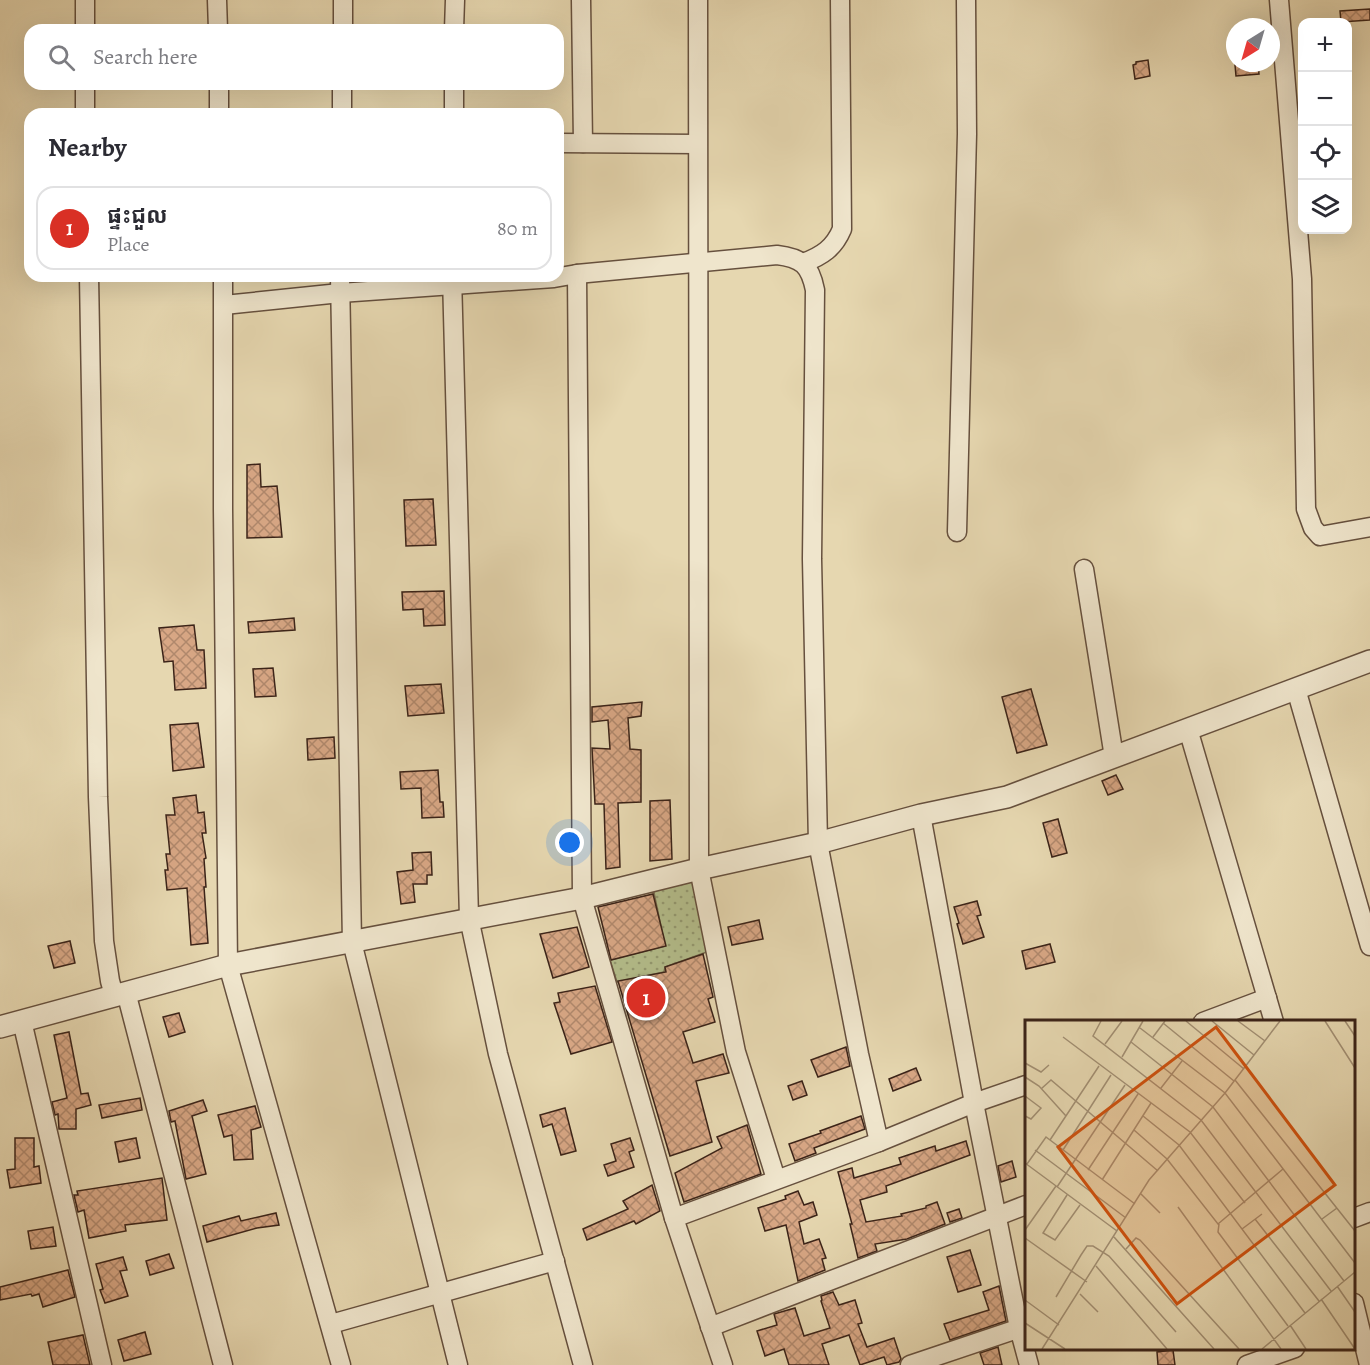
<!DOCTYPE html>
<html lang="en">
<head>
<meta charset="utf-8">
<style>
	:root { --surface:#fff; --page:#f7f7f7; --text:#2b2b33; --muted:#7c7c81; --line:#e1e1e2; --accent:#d93025 }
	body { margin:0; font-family:Alegreya,"Noto Sans Khmer",serif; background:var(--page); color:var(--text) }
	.controls { position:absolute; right:18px; top:18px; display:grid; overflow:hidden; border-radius:12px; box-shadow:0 6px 24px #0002 }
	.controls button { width:54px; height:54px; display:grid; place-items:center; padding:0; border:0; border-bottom:2px solid var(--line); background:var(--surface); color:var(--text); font:30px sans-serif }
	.compass { position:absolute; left:1226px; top:18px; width:54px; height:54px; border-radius:50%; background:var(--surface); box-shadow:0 6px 24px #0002; rotate:217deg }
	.you { position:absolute; left:570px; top:843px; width:21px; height:21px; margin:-15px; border:4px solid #fff; border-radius:50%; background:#1a73e8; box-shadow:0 0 0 9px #1a73e833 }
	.badge { display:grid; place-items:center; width:39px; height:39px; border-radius:50%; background:var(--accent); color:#fff; font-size:20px; font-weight:700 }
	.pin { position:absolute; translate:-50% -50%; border:3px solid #fff; box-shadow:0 2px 6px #0006 }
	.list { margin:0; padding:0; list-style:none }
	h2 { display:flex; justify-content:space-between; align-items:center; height:78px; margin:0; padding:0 24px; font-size:26px }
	h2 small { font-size:20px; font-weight:400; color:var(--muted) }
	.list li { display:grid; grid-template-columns:39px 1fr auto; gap:18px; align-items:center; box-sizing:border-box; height:84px; margin:0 12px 12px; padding:0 12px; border:2px solid var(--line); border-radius:18px }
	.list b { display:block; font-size:22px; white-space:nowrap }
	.list p { margin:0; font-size:20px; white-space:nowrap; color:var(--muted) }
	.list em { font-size:20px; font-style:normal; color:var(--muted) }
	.icon { flex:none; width:33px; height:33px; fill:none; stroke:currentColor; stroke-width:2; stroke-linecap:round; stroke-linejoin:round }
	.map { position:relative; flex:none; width:1370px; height:1365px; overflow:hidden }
	.search { position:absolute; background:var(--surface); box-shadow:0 6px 24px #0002; left:24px; top:24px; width:540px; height:66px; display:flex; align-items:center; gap:15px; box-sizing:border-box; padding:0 21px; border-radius:18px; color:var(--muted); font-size:22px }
	.panel { position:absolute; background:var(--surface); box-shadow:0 6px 24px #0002; left:24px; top:108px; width:540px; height:174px; border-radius:18px }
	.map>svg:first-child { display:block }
</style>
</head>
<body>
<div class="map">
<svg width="1370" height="1365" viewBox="0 0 1370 1365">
	<defs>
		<pattern id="grass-dots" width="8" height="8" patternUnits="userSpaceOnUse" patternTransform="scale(1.5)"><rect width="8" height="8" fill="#b4be8c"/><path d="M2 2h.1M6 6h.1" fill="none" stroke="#949a71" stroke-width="1.8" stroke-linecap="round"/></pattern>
		<pattern id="building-cross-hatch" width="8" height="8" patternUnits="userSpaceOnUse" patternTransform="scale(1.5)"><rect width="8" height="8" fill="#d8a785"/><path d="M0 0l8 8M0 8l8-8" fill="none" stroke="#b0886c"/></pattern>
	</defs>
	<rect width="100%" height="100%" fill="#e6d7b0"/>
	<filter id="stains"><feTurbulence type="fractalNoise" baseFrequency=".00333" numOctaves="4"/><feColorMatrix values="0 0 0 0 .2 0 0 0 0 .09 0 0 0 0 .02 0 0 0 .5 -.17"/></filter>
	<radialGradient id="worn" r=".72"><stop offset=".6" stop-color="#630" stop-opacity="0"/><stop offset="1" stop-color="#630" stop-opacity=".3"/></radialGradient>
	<!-- grass -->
	<path fill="url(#grass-dots)" stroke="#787052" stroke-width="1.5" d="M699,869L715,949L665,967L664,972L617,982L610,960L665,946L652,883Z"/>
	<!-- building -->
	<g fill="url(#building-cross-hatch)" stroke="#3b2318" stroke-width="1.5">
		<path d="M1370,9V20L1341,22L1340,11Z"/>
		<path d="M1148,60L1150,76L1135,79L1133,65L1136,64V62Z"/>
		<path d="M1258,63L1259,74L1236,76L1235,65Z"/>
		<path d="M260,464L261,487L277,486L282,537L247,538V465Z"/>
		<path d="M433,499L436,545L406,546L404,500Z"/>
		<path d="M444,591L445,625L424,626L423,609L403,610L402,592Z"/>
		<path d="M294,618L295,630L249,633L248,622Z"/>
		<path d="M194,625L197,650H204L206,688L175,690L173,661L164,662L159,628Z"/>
		<path d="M273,668L276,696L255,697L253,669Z"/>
		<path d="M441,684L444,713L408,716L405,686Z"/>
		<path d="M1031,689L1047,745L1017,753L1002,697Z"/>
		<path d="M642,702L641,716L628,718L630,749L641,750V802L618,803L620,867L606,869L604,804H595L592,748L610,749L608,720L592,722V707Z"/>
		<path d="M198,723L204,767L173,771L170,725Z"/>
		<path d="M334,737L335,758L308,760L307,739Z"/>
		<path d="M438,770L440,802H443L444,817L422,818L421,788L401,789L400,772Z"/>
		<path d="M1116,775L1123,789L1108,795L1102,781Z"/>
		<path d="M196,795L198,813L204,812L206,833H202L206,858L204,859L206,887H204L208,943L191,945L187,888L167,890L165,870H168L166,854H170L166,815H175L173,798Z"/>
		<path d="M670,800L672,859L650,861V801Z"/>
		<path d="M1058,819L1067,853L1052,857L1043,823Z"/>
		<path d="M431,852L432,875H427V884H413L415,902L401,904L397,872L413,870L412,853Z"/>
		<path d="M653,894L666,946L611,960L598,907Z"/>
		<path d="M977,901L981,915L977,916L984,937L963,944L957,924L959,923L954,907Z"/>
		<path d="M759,920L763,939L732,945L728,927Z"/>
		<path d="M577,927L589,967L553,978L540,934Z"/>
		<path d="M70,941L75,963L54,968L48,946Z"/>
		<path d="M1050,944L1055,962L1026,969L1022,951Z"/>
		<path d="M703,954L713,997L708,999L715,1022L683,1032L693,1063L723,1054L729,1073L696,1081L712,1142L670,1156L618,981L666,972L665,967Z"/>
		<path d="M595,986L612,1042L571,1054L554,1003L560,1002L558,993Z"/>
		<path d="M179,1013L185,1032L169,1037L163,1017Z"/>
		<path d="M69,1032L81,1094L88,1093L91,1105L76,1109V1129H59L58,1114L55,1115L52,1102L67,1098L54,1035Z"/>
		<path d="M846,1047L850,1066L818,1077L811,1060Z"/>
		<path d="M916,1068L921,1080L893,1091L889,1079Z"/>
		<path d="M802,1081L807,1095L793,1100L788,1086Z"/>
		<path d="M140,1098L142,1110L102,1118L99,1105Z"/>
		<path d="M203,1100L207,1111L192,1116L206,1174L186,1179L175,1121L171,1122L169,1111Z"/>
		<path d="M255,1106L261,1127L251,1130L253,1159L234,1160L232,1135L224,1137L218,1115Z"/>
		<path d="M565,1108L576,1151L561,1155L552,1124L543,1127L540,1115Z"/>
		<path d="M861,1116L865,1129L814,1148L816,1153L795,1161L789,1144L821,1133L820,1131Z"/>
		<path d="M747,1125L761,1174L684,1202L675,1173L722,1148L717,1137Z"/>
		<path d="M15,1138H34V1167L39,1166L41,1183L10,1188L7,1170L15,1169Z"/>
		<path d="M136,1138L140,1158L119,1162L115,1142Z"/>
		<path d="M630,1138L634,1150L629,1152L634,1167L608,1176L604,1165L616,1161L611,1144Z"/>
		<path d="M966,1141L970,1155L886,1186L887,1192L860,1200L866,1222L902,1216L901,1214L926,1208V1206L937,1202L945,1224L907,1239L875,1244L877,1251L858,1258L850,1224H852L838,1172L852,1168L854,1178L901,1164L899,1158L935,1146L936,1151Z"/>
		<path d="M1012,1161L1016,1177L1001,1182L998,1166Z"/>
		<path d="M162,1178L167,1220L125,1225L126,1231L89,1238L84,1210L78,1212L74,1195H78L77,1191Z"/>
		<path d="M652,1185L660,1211L636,1224L634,1221L587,1240L583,1229L628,1209L623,1201Z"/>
		<path d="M798,1191L804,1205L813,1202L817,1215L799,1222L804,1244L819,1239L826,1258L822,1259L825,1270L798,1281L786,1225L765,1231L758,1208L786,1199L785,1196Z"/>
		<path d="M959,1209L962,1218L950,1222L947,1213Z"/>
		<path d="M276,1213L279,1225L257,1228L207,1242L203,1226L239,1216L241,1221Z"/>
		<path d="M53,1227L56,1246L31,1249L28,1231Z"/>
		<path d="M970,1250L981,1285L958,1292L947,1257Z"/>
		<path d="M169,1254L174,1268L150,1275L146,1261Z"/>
		<path d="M123,1257L127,1270L120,1271L128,1296L105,1303L100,1290L103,1289L96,1264Z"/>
		<path d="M68,1270L75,1297L43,1307L39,1294L32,1296L31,1294L0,1300V1287Z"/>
		<path d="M999,1286L1006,1321L950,1340L944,1324L989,1310L983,1292Z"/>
		<path d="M833,1292L839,1305L855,1300L862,1323L858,1324L867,1347L894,1338L901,1359L899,1362L887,1365L884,1357L860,1365L849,1335L822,1344L829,1365H789L784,1349L765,1356L757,1331L777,1325L774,1314L795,1308L804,1336L830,1328L821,1301L822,1300L821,1296Z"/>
		<path d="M145,1332L151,1354L124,1361L118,1340Z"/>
		<path d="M83,1335L90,1365H53L48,1342Z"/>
		<path d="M998,1347L1002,1365H984L980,1353Z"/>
		<path d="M1173,1350L1175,1365H1158L1157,1352Z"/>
	</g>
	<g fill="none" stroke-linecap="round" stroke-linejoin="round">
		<defs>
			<g id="minor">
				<path d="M85,0V30"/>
				<path d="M217,0L218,30"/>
				<path d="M581,0L583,143"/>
				<path d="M698,0L699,869L736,1052L776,1179"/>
				<path d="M1279,0L1302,279L1306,509L1313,528L1320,536L1370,527"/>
				<path d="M343,30V0"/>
				<path d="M454,30L455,0"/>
				<path d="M85,84V114"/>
				<path d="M219,84V114"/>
				<path d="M342,114V84"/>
				<path d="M454,114V84"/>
				<path d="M558,143L697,144"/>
				<path d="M803,263C822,256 834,248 842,229L840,0"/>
				<path d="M577,274L582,898L674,1218L723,1365"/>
				<path d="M89,276L98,797L104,941L110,981L114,995"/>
				<path d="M223,276V509L228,965L341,1365"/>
				<path d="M340,276L352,942L458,1365"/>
				<path d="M452,276L469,918L498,1054L583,1365"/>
				<path d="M224,305L340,293L554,278L577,274L777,255C802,258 810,265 815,290L812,559L818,843L859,1054L879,1142"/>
				<path d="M957,532L967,134L966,0"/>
				<path d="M1084,569L1114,757"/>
				<path d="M1296,689L1370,946"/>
				<path d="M1188,729L1274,1022"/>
				<path d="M921,815L974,1103L1019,1328L1029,1365"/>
				<path d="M126,992L223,1365"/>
				<path d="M22,1021L102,1365"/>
				<path d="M1203,1022L1267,998"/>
				<path d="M674,1218L879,1142L974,1103L1026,1085"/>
				<path d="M1354,1218L1370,1212"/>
				<path d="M1354,1303L1369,1365"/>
				<path d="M331,1324L555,1261"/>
				<path d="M710,1327L1026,1205"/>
				<path d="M910,1365L1026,1326"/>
				<path d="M1247,1365L1295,1348"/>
			</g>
			<path id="tertiary" d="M0,1027L228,965L582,898L699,869L818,843L921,815L1007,797L1370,661"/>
		</defs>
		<!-- minor casing -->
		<use href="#minor" stroke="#66503e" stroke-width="21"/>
		<!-- tertiary casing -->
		<use href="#tertiary" stroke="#66503e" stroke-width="24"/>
		<!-- minor -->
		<use href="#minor" stroke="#efe5cc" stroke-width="18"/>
		<!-- tertiary -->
		<use href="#tertiary" stroke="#efe5cc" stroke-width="21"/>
	</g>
	<!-- overview -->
	<g transform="translate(1025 1020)">
		<rect width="330" height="330" fill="#e6d7b0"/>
		<path fill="none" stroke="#a28f73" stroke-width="1.5" d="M76,1L68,16L176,100L306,271M161,1L219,49M187,1L229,35M213,1L240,21M300,1L330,48M320,1L330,16M138,3L209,61M115,8L200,73L330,243M38,17L165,112L220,183M128,17L140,1M106,22L188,87L319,261M80,24L97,1M97,37L118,1M0,43L16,52L24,45M0,57L14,66L41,96M210,60L330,211M136,68L157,41M16,69L26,60L133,151M0,76L16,88L6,99L0,96M118,96L154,125L280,293M109,110L142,139L193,204L258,149M25,120L74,46M10,130L101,198M38,130L86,55M0,143L92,211M2,144L21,117L110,184M63,150L113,74M77,160L126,83M32,167L100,65M116,174L135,193M42,175L18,213L30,220L55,185M153,187L256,329M230,199L294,281M297,199L312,188M194,204L193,212L263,306M217,209L237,194M0,210L31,166M89,217L189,329M0,218L62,262M101,229L111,218L115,220L214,329M71,246L142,329M312,266L330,292M55,274L73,292M31,277L56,235L62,226H68L84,236L151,312M296,279L330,329M0,280L34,305M0,303L40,329M265,305L281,329M17,329L124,160L200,73L255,1M237,329L330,252"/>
		<path fill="#ce510e" fill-opacity="0.15" stroke="#ce510e" stroke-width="3" d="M191,7L310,165L152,284L33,127Z"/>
		<rect width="330" height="330" fill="none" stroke="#3b2318" stroke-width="3"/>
	</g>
	<rect width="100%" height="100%" filter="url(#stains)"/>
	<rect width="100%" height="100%" fill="url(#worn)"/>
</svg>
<div class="controls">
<button>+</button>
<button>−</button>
<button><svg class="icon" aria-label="locate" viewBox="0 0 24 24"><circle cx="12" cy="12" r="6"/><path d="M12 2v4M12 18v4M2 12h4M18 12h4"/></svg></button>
<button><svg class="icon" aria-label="layers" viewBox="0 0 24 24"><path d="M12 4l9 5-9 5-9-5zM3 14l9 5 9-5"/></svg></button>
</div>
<svg class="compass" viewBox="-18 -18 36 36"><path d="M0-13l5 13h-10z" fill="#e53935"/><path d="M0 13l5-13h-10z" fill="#7c7c81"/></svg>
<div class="you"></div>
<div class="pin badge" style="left:646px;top:998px">1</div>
<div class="search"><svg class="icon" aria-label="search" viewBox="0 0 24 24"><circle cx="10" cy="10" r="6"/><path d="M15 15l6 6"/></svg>Search here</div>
<section class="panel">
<h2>Nearby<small></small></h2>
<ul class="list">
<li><span class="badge">1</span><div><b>ផ្ទះជួល</b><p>Place</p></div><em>80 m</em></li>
</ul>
</section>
</div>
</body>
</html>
